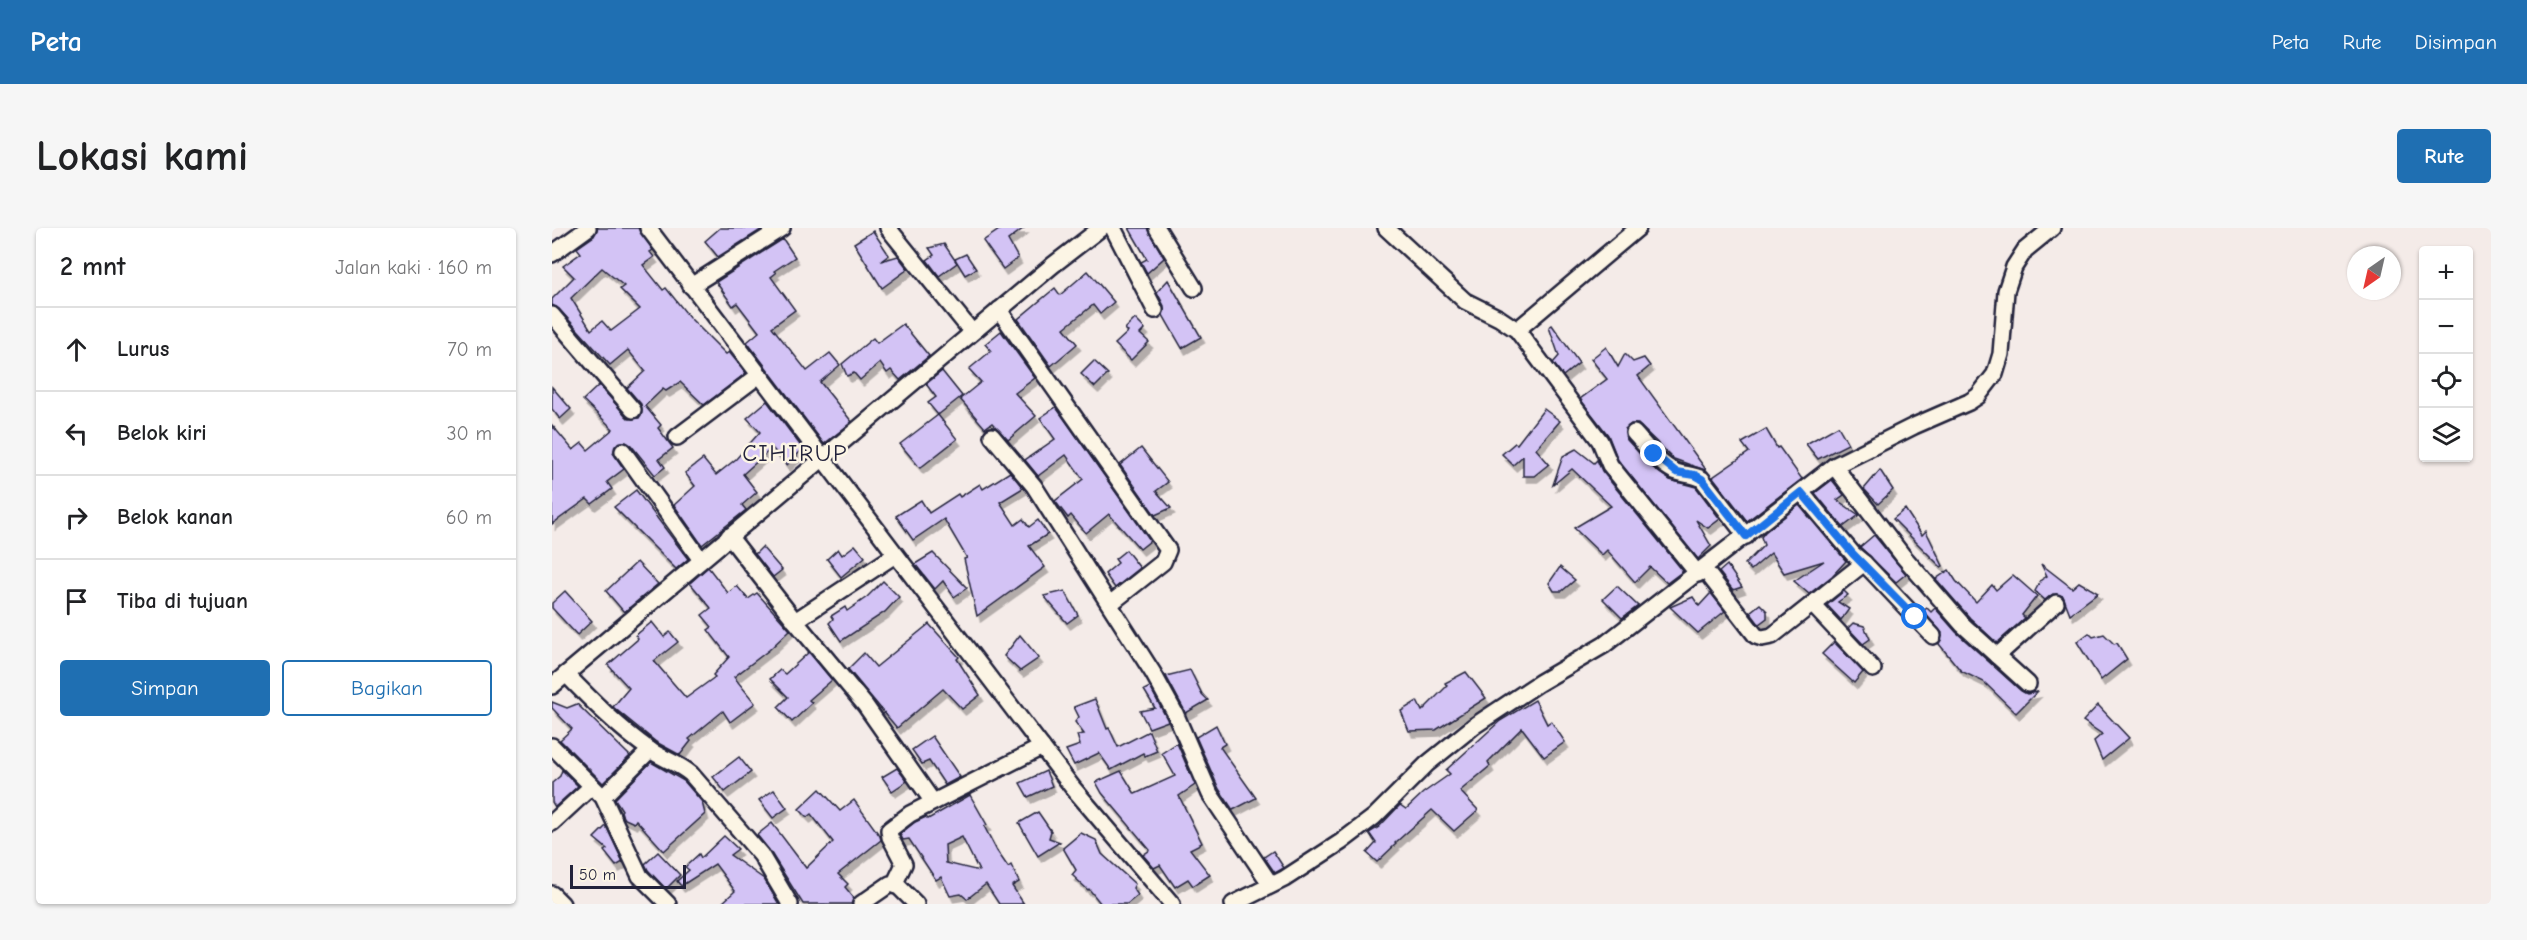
<!DOCTYPE html>
<html lang="id">
<head>
<meta charset="utf-8">
<style>
	:root { --surface:#fff; --page:#f6f6f6; --text:#202124; --muted:#757577; --line:#e0e0e0; --accent:#1f6fb2 }
	body { margin:0; font-family:"Comic Neue",sans-serif; background:var(--page); color:var(--text) }
	.controls { position:absolute; right:18px; top:18px; display:grid; overflow:hidden; border-radius:6px; box-shadow:0 2px 4px #0004 }
	.controls button { width:54px; height:54px; display:grid; place-items:center; padding:0; border:0; border-bottom:2px solid var(--line); background:var(--surface); color:var(--text); font:30px sans-serif }
	.compass { position:absolute; left:1795px; top:18px; width:54px; height:54px; border-radius:50%; background:var(--surface); box-shadow:0 2px 4px #0004; rotate:214deg }
	.scale { position:absolute; left:18px; bottom:15px; width:116px; box-sizing:border-box; padding-left:6px; border:3px solid #22223b; border-top:0; font-size:16px; line-height:21px; white-space:nowrap; color:#22223b; -webkit-text-stroke:4px #fcf5e5; paint-order:stroke }
	.stop { position:absolute; width:18px; height:18px; margin:-14px; border:4px solid #1a73e8; border-radius:50%; background:#fff }
	.stop.end { background:#1a73e8; border-color:#fff; box-shadow:0 2px 6px #0008 }
	.list { margin:0; padding:0; list-style:none }
	h2 { display:flex; justify-content:space-between; align-items:center; height:78px; margin:0; padding:0 24px; font-size:26px }
	h2 small { font-size:20px; font-weight:400; color:var(--muted) }
	.list li { display:grid; grid-template-columns:39px 1fr auto; gap:18px; align-items:center; box-sizing:border-box; height:84px; padding:0 24px; border-top:2px solid var(--line) }
	.list b { display:block; font-size:22px; white-space:nowrap }
	.list em { font-size:20px; font-style:normal; color:var(--muted) }
	.actions { display:flex; gap:12px; padding:18px 24px }
	.actions a { flex:1; padding:14px 0; border:2px solid var(--accent); border-radius:6px; text-align:center; font-size:21px; color:var(--accent) }
	.actions .main { background:var(--accent); color:#fff }
	.icon { flex:none; width:33px; height:33px; fill:none; stroke:currentColor; stroke-width:2; stroke-linecap:round; stroke-linejoin:round }
	.map { position:relative; flex:none; width:1939px; height:676px; overflow:hidden; border-radius:6px }
	header { display:flex; align-items:center; gap:36px; box-sizing:border-box; height:84px; padding:0 30px; background:var(--accent); color:#fff }
	header strong { font-size:28px }
	nav { display:flex; gap:33px; margin-inline-start:auto; font-size:21px }
	.intro { display:flex; align-items:center; justify-content:space-between; box-sizing:border-box; height:144px; padding:0 36px }
	h1 { margin:0; font-size:42px }
	.button { padding:15px 27px; border-radius:6px; background:var(--accent); color:#fff; font-size:21px; font-weight:700 }
	main { display:flex; gap:36px; padding:0 36px }
	aside { flex:1; background:var(--surface); border-radius:6px; box-shadow:0 2px 4px #0004 }
	.map>svg:first-child { display:block }
</style>
</head>
<body>
<header>
<strong>Peta</strong>
<nav><a>Peta</a><a>Rute</a><a>Disimpan</a></nav>
</header>
<div class="intro"><h1>Lokasi kami</h1><a class="button">Rute</a></div>
<main>
<aside>
<h2>2 mnt<small>Jalan kaki · 160 m</small></h2>
<ul class="list">
<li><svg class="icon" aria-label="ahead" viewBox="0 0 24 24"><path d="M12 20V5M6 11l6-6 6 6"/></svg><div><b>Lurus</b></div><em>70 m</em></li>
<li><svg class="icon" aria-label="left" viewBox="0 0 24 24"><path d="M17 20v-9H6M10 6l-5 5 5 5"/></svg><div><b>Belok kiri</b></div><em>30 m</em></li>
<li><svg class="icon" aria-label="right" viewBox="0 0 24 24"><path d="M7 20v-9h11M14 6l5 5-5 5"/></svg><div><b>Belok kanan</b></div><em>60 m</em></li>
<li><svg class="icon" aria-label="arrive" viewBox="0 0 24 24"><path d="M6 21V4h12l-3 4 3 4H6"/></svg><div><b>Tiba di tujuan</b></div></li>
</ul>
<div class="actions"><a class="main">Simpan</a><a>Bagikan</a></div>
</aside>
<div class="map">
<svg width="1939" height="676" viewBox="0 0 1939 676">
	<defs>
		<filter id="shadow"><feDropShadow dx="3.5" dy="6" stdDeviation="0" flood-color="#0004"/></filter>
	</defs>
	<rect width="100%" height="100%" fill="#f4ebe8"/>
	<filter id="ink" filterUnits="userSpaceOnUse"><feTurbulence type="fractalNoise" baseFrequency=".0167" numOctaves="2"/><feDisplacementMap in="SourceGraphic" scale="12" xChannelSelector="R" yChannelSelector="G"/><feConvolveMatrix kernelMatrix="1 2 1 2 8 2 1 2 1" color-interpolation-filters="sRGB"/></filter>
	<g filter="url(#ink)">
		<!-- building -->
		<g fill="#d3c3f5" stroke="#22223b" stroke-width="1.5" fill-rule="evenodd" filter="url(#shadow)">
			<path d="M46,0H86L101,22L98,24L102,29L91,37L111,62L114,60L138,90L174,126L177,124L194,145L152,177L128,154L114,163L111,161L93,178L109,197L106,200L121,220L107,231L113,239L103,247L79,217L74,214L66,215L61,225L72,241L55,254L60,261L40,276L35,271L0,296V197L21,222L30,215L36,222L61,201L31,172L47,157L77,191L87,190L90,185L89,176L75,160L93,143L76,122L58,137L7,81L0,77V71L22,49L11,38L29,25L25,20L42,8ZM50,40L72,58L68,61L88,81L59,103L50,93L39,102L19,70Z"/>
			<path d="M168,0H212L166,29L153,13Z"/>
			<path d="M450,0H472L456,12L466,30L451,41L431,13Z"/>
			<path d="M577,0H595L612,30L595,45L589,34L595,31Z"/>
			<path d="M321,3L337,27L329,33L346,28L356,41L330,60L302,15Z"/>
			<path d="M231,11L243,29L222,43L224,45L219,49L243,82L220,99L255,143L278,125L288,137L268,154L300,194L272,216L195,114L207,104L185,75L181,78L164,54Z"/>
			<path d="M392,16L405,35L387,48L375,32L382,27L377,20Z"/>
			<path d="M414,26L424,41L413,47L403,31Z"/>
			<path d="M536,43L562,74L548,86L541,77L512,100L525,116L499,138L466,91L503,60L508,67Z"/>
			<path d="M616,52L649,109L630,120L611,87L612,78L605,64Z"/>
			<path d="M583,91L593,101L588,106L597,114L579,132L563,116L576,104L573,101Z"/>
			<path d="M351,96L377,128L348,152L339,142L335,145L328,135L308,152L302,145L295,148L290,136L321,110L325,115Z"/>
			<path d="M1000,97L1027,135L1011,148L1001,135L1007,128L997,99Z"/>
			<path d="M449,103L483,150L463,165L484,188L456,212L440,195L433,200L408,171L429,154L417,141L439,123L433,116Z"/>
			<path d="M1054,119L1066,139L1073,126L1081,134L1092,130L1098,138L1086,148L1155,243L1122,231L1086,196H1079L1073,201L1075,212L1099,238L1118,252L1144,259L1168,291L1156,300L1144,292L1159,318L1146,331L1066,232L1056,207L1028,171L1055,151L1039,131Z"/>
			<path d="M542,133L556,146L543,159L529,146Z"/>
			<path d="M390,143L410,168L386,187L376,175L384,169L374,156Z"/>
			<path d="M0,159L19,181L8,191L0,181Z"/>
			<path d="M215,173L251,221L235,237L220,220L191,246L205,264L190,277L194,282L150,317L122,277L143,258L133,245L151,231L164,247L184,231L208,204L195,190Z"/>
			<path d="M504,179L598,313L588,321L557,286L534,305L519,287L516,290L503,273L531,251L514,227L486,248L473,232L503,211L488,190Z"/>
			<path d="M992,181L1008,193L984,221L997,236L982,248H971V228L961,237L950,226L963,215L965,216Z"/>
			<path d="M386,187L405,211L368,240L348,216Z"/>
			<path d="M1286,198L1296,216L1266,231L1254,216Z"/>
			<path d="M1214,201L1225,220L1227,219L1250,251L1195,293L1161,249L1197,224L1190,215Z"/>
			<path d="M589,220L616,254L604,263L619,280L603,287L568,237Z"/>
			<path d="M1024,221L1042,235L1045,232L1050,243L1131,343L1115,355L1098,339L1083,354L1055,322L1050,327L1022,300L1059,278L1020,241L1001,257L1011,228Z"/>
			<path d="M1328,242L1341,262L1326,276L1312,261Z"/>
			<path d="M458,244L471,260L448,274L463,297L471,291L477,299L486,292L496,306L477,318L493,339L425,388L412,331L415,330L392,291L361,312L344,288L369,272L377,285L406,266L408,269L428,256L431,261Z"/>
			<path d="M1280,252L1292,267L1285,272L1307,287L1291,299L1263,265Z"/>
			<path d="M84,262L136,331L124,341L62,279Z"/>
			<path d="M1247,277L1294,333L1280,348L1257,366L1242,353L1272,333L1232,345L1219,325L1199,342L1193,336L1212,317L1209,309L1213,304Z"/>
			<path d="M1353,281L1370,307L1374,303L1391,338L1389,339L1341,291Z"/>
			<path d="M1322,307L1354,346L1344,354L1308,319Z"/>
			<path d="M303,317L313,329L289,349L275,331L286,321L290,327Z"/>
			<path d="M210,319L230,342L221,349L203,326Z"/>
			<path d="M574,322L588,340L563,360L553,346L566,335L563,331Z"/>
			<path d="M381,325L415,360L402,369L391,353L383,361L363,336Z"/>
			<path d="M85,334L106,356L72,384L54,363Z"/>
			<path d="M1489,336L1520,360L1527,354L1546,365L1518,386L1511,368L1501,366L1493,372L1483,363L1489,352L1495,348Z"/>
			<path d="M1175,337L1190,359L1181,362L1167,344Z"/>
			<path d="M156,339L176,365L185,358L196,371L205,365L238,402L217,422L182,449L203,475L178,494L171,483L137,511L139,513L128,527L104,514L61,479L77,460L56,437L86,411L84,407L100,394L112,409L118,404L126,414L102,433L134,470L163,449L161,447L177,429L156,402L160,399L150,387L159,380L138,355Z"/>
			<path d="M1008,339L1023,352L1010,363H1002L997,355Z"/>
			<path d="M1397,342L1404,353L1424,374L1440,357L1444,362L1461,347L1485,368L1470,387L1473,390L1445,415L1418,390L1384,351Z"/>
			<path d="M331,353L347,369L333,384L289,413L277,395L281,391L279,388L293,379L295,383L315,369Z"/>
			<path d="M1065,358L1086,378L1070,390L1051,371Z"/>
			<path d="M13,363L40,393L25,407L0,380V375Z"/>
			<path d="M513,363L526,387L515,395L492,368Z"/>
			<path d="M1292,363L1296,367L1286,374L1297,381L1289,392L1275,377Z"/>
			<path d="M1159,365L1173,383L1146,405L1118,379L1141,369L1147,378Z"/>
			<path d="M1208,376L1215,383V390L1207,396L1198,384Z"/>
			<path d="M1375,380L1379,384L1383,380L1404,404L1469,463L1475,466L1485,464L1464,485L1432,454L1409,443L1387,416L1390,405L1371,383Z"/>
			<path d="M1301,395L1312,398L1318,411L1311,416L1296,400Z"/>
			<path d="M377,396L407,429L405,431L428,467L410,481L391,461L345,500L296,441L312,425L324,439Z"/>
			<path d="M1537,405L1541,409L1552,406L1562,416L1565,415L1575,431L1549,452L1525,414Z"/>
			<path d="M468,407L487,430L468,443L452,428Z"/>
			<path d="M1282,414L1311,444L1302,455L1270,426Z"/>
			<path d="M257,424L280,452L257,472L260,475L240,494L226,479L236,469L218,451L228,442L233,446Z"/>
			<path d="M638,442L650,466L656,472L634,485L614,448Z"/>
			<path d="M914,444L934,470L884,502L857,503L849,483L865,473L870,483L895,458L893,455Z"/>
			<path d="M598,459L616,493L597,500L588,483L603,480L592,462Z"/>
			<path d="M543,471L555,501L557,500L566,519L597,503L605,523L593,528L591,525L559,542L547,525L522,537L514,522L528,517L525,507L532,506L523,494L527,489L522,479Z"/>
			<path d="M983,472L995,496L999,493L1013,514L992,529L970,500L936,534L938,538L908,563L926,582L902,603L880,582L843,615L844,616L825,634L815,625L824,615L817,605L827,599L848,577L854,581L871,565L898,546L894,542L948,493Z"/>
			<path d="M0,474L15,480L25,476L78,528L51,555L8,512L20,501L0,480Z"/>
			<path d="M1546,477L1577,510L1550,532L1542,513L1550,506L1531,493Z"/>
			<path d="M664,497L673,516L668,519L704,570L681,582L667,561L644,509Z"/>
			<path d="M380,508L408,549L393,557L377,533L370,536L360,522Z"/>
			<path d="M625,515L643,557L627,568L650,615L638,621L658,647L641,658L636,651L623,659L608,637L602,640L591,627L598,622L550,565L544,554L569,543L583,566L623,548L610,525Z"/>
			<path d="M187,529L199,544L173,564L161,549Z"/>
			<path d="M99,534L132,553L150,574L153,586L112,623L84,592L82,595L71,590L69,583L70,582L63,571Z"/>
			<path d="M345,540L355,553L340,563L330,549Z"/>
			<path d="M10,542L26,558L3,579L0,574V555L8,548Z"/>
			<path d="M494,543L500,558L476,569L468,555Z"/>
			<path d="M268,561L288,583L302,572L328,608L329,612L286,646L296,656L293,659L302,670L299,676H251L217,622L205,607L220,595L254,640L281,614L259,586L255,589L247,581Z"/>
			<path d="M222,562L235,580L221,590L207,572Z"/>
			<path d="M418,567L435,597L432,598L445,623L456,639L459,637L467,654L460,658L472,676H447L434,656L415,671L409,666L398,668L389,649L384,652L357,611L351,612L348,606L363,594L374,589L376,591ZM410,609L427,643L394,635L393,617Z"/>
			<path d="M486,584L499,603L497,610L508,614L486,628L467,595Z"/>
			<path d="M54,598L71,634L64,638L52,623L55,621L42,610Z"/>
			<path d="M529,605L544,612L550,626L583,656L581,660L586,667L575,676H549L537,661L536,662L520,647L524,642L511,620Z"/>
			<path d="M172,608L186,621L178,627L212,651L227,676H169L183,663L163,636L129,658L125,653L137,642L133,639L147,626L149,630Z"/>
			<path d="M721,623L732,640L723,645L712,629Z"/>
			<path d="M106,624L128,647L114,661L96,642L93,636Z"/>
		</g>
		<g fill="none" stroke-linecap="round" stroke-linejoin="round">
			<defs>
				<g id="minor">
					<path d="M96,0L521,560L620,676"/>
					<path d="M336,0L420,104"/>
					<path d="M561,0L603,82"/>
					<path d="M605,0L642,60"/>
					<path d="M834,0L913,73L947,90L965,102L1048,213L1058,237L1146,346"/>
					<path d="M0,26L36,0"/>
					<path d="M139,58L230,0"/>
					<path d="M447,82L616,322L611,334L558,376"/>
					<path d="M0,87L81,182"/>
					<path d="M965,102L1086,0"/>
					<path d="M1082,205C1094,218 1106,235 1122,243C1131,247 1141,246 1150,251L1194,308"/>
					<path d="M440,208L482,258L601,445L623,485L658,566L719,657"/>
					<path d="M125,209L206,148"/>
					<path d="M71,223L149,332"/>
					<path d="M1282,238L1351,328L1411,397L1476,456"/>
					<path d="M1249,264L1301,326L1312,335L1381,408"/>
					<path d="M177,308L243,393"/>
					<path d="M343,327L243,393L313,477L381,574"/>
					<path d="M1152,341L1204,408L1210,410L1220,408L1312,335"/>
					<path d="M1260,376L1321,441"/>
					<path d="M1445,428L1504,375"/>
					<path d="M14,446C40,473 67,500 98,522C111,531 126,535 139,546L209,627L238,676"/>
					<path d="M0,458L501,37L549,0"/>
					<path d="M0,518L51,569L88,648L116,676"/>
					<path d="M51,569L98,522"/>
					<path d="M0,595L40,558"/>
					<path d="M342,657L352,636L338,609L337,602L358,586L490,519"/>
					<path d="M0,666L10,676"/>
					<path d="M309,676L338,656L347,659L364,676"/>
					<path d="M681,676L732,651L789,614L822,589L875,536L922,498L987,455L1052,417L1282,238L1362,198L1417,174L1426,168L1443,146L1449,126L1454,63L1462,39L1473,22L1500,0"/>
				</g>
			</defs>
			<!-- minor casing -->
			<use href="#minor" stroke="#22223b" stroke-width="20"/>
			<!-- minor -->
			<use href="#minor" stroke="#fcf5e5" stroke-width="15"/>
		</g>
	</g>
	<g fill="none" stroke-linecap="round" stroke-linejoin="round" filter="url(#ink)">
		<!-- route -->
		<path stroke="#1a73e8" stroke-width="8" d="M1102,226L1124,244L1143,247L1150,251L1194,308L1249,264L1301,326L1363,389"/>
	</g>
	<g text-anchor="middle" stroke-width="5" stroke-linejoin="round" paint-order="stroke">
		<!-- quarter labels -->
		<g font-size="24" letter-spacing="1.5" fill="#22223b" stroke="#fcf5e5">
			<text x="243" y="233">CIHIRUP</text>
		</g>
	</g>
</svg>
<div class="controls">
<button>+</button>
<button>−</button>
<button><svg class="icon" aria-label="locate" viewBox="0 0 24 24"><circle cx="12" cy="12" r="6"/><path d="M12 2v4M12 18v4M2 12h4M18 12h4"/></svg></button>
<button><svg class="icon" aria-label="layers" viewBox="0 0 24 24"><path d="M12 4l9 5-9 5-9-5zM3 14l9 5 9-5"/></svg></button>
</div>
<svg class="compass" viewBox="-18 -18 36 36"><path d="M0-13l5 13h-10z" fill="#e53935"/><path d="M0 13l5-13h-10z" fill="#757577"/></svg>
<div class="scale">50 m</div>
<div class="stop" style="left:1363px;top:389px"></div>
<div class="stop end" style="left:1102px;top:226px"></div>
</div>
</main>
</body>
</html>
